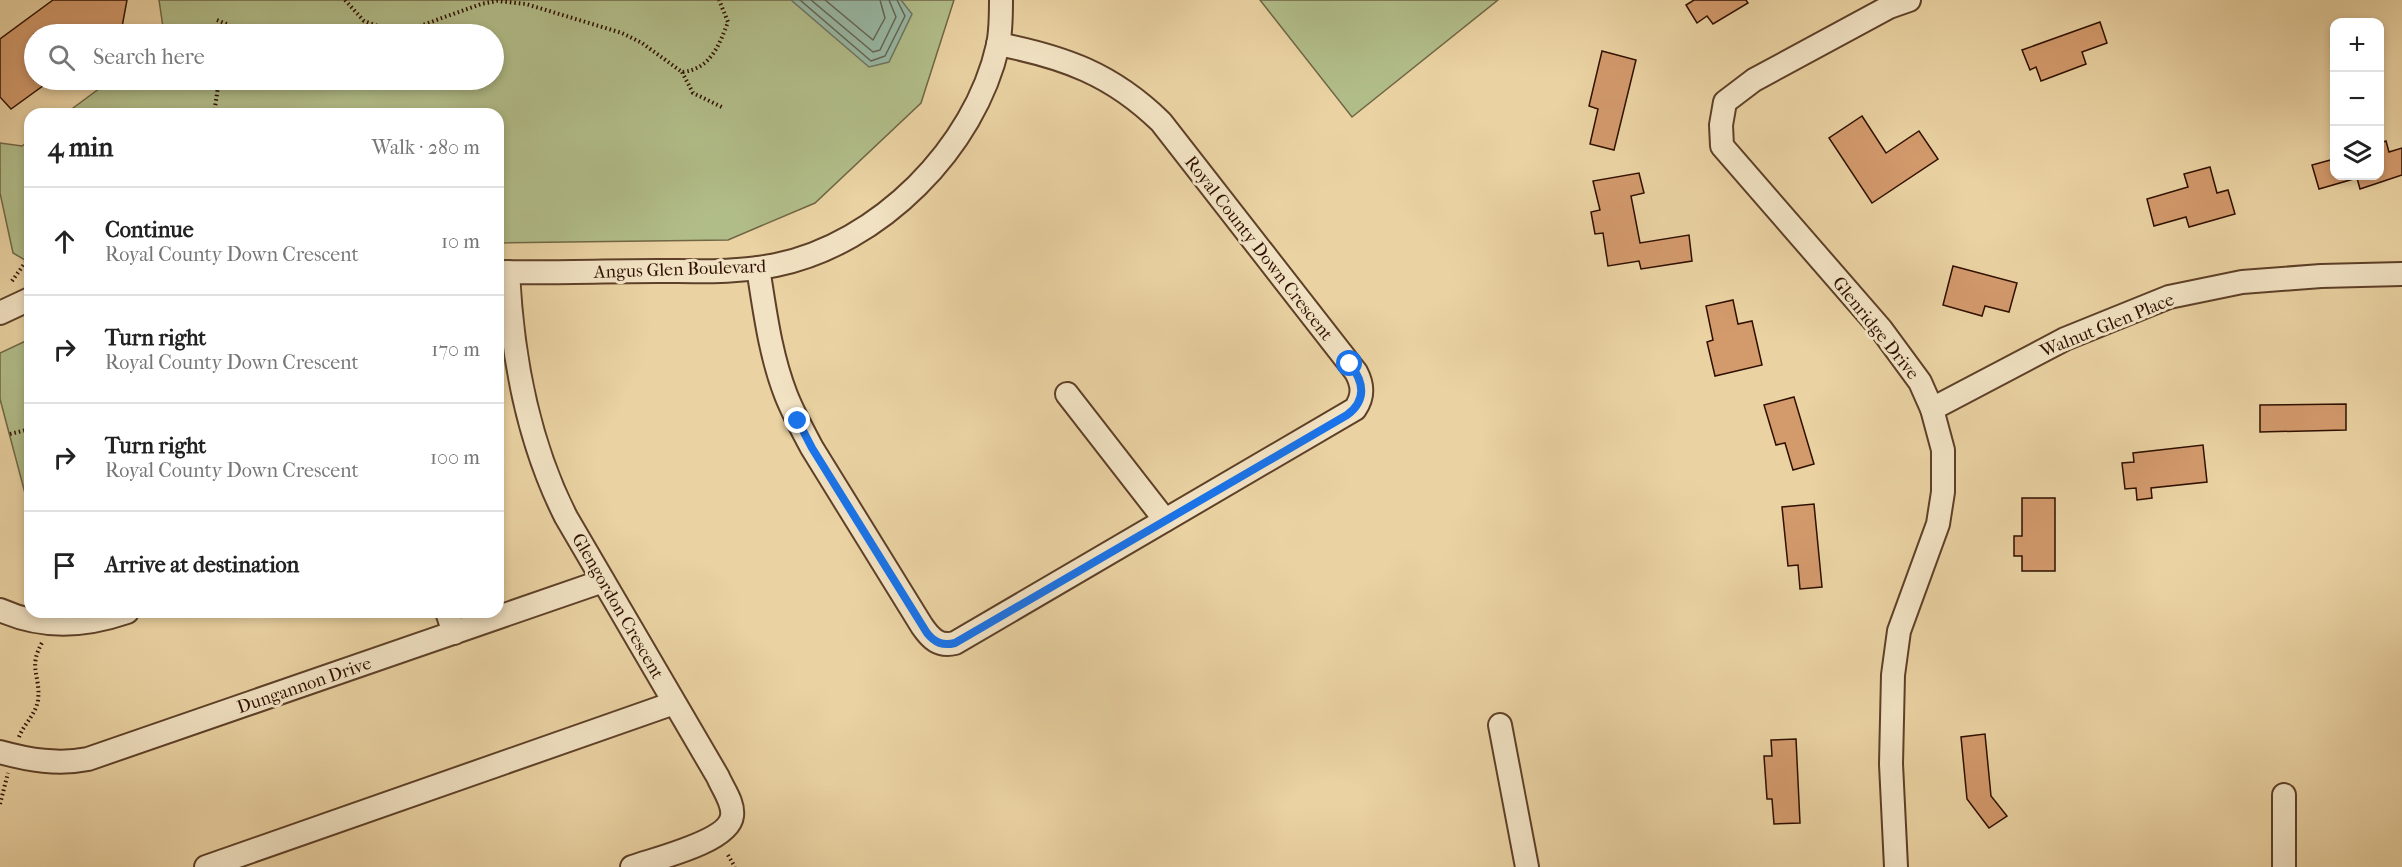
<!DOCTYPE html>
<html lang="en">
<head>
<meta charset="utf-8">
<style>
	:root { --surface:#fff; --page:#f2f2f2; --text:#222; --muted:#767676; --line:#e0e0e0 }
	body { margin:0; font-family:"IM FELL French Canon",serif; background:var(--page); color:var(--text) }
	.controls { position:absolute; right:18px; top:18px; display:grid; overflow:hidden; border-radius:12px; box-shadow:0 3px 9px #0003 }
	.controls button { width:54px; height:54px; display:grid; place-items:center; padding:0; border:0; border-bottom:2px solid var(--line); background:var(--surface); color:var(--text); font:30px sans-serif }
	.stop { position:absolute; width:18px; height:18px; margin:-14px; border:4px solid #1a73e8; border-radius:50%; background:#fff }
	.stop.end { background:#1a73e8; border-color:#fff; box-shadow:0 2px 6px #0008 }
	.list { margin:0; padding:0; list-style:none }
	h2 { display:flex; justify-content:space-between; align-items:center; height:78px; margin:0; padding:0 24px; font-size:26px }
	h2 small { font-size:20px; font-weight:400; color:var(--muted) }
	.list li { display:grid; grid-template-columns:39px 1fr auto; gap:18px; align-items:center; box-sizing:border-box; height:108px; padding:0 24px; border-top:2px solid var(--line) }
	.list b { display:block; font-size:22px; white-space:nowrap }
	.list p { margin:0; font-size:20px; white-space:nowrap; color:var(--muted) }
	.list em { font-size:20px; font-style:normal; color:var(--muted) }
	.icon { flex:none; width:33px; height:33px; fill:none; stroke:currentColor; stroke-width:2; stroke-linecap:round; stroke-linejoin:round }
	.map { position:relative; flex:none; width:2402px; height:867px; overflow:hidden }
	.search { position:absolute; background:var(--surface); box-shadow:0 3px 9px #0003; left:24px; top:24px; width:480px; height:66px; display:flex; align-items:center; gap:15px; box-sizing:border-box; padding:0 21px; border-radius:33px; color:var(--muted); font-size:22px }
	.panel { position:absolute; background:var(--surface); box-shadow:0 3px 9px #0003; left:24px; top:108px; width:480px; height:510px; border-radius:18px }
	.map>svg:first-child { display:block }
</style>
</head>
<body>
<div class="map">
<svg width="2402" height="867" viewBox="0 0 2402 867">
	<rect width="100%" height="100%" fill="#ead2a2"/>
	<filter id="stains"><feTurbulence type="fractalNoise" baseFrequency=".00333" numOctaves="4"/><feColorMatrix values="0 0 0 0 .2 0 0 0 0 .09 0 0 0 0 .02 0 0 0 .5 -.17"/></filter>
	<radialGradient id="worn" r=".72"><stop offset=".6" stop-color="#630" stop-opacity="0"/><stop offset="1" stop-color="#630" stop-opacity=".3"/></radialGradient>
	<!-- green -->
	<g fill="#b1bd89" stroke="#706644" stroke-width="1.5">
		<path d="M159,0H954L921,103L815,203L728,240L498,243V114H65L111,80H494V34H164Z"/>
		<path d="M1260,0H1498L1352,117Z"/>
		<path d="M30,140V263L13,253L0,193V143L22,146Z"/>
		<path d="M30,339V499L26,497L0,399V353Z"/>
	</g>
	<!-- water -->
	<path fill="#98b8a5" stroke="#6e7563" stroke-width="1.5" d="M791,0H901L912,14L889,62L869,67Z"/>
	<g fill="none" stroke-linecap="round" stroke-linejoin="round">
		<!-- shore -->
		<g stroke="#646452" stroke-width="1.5">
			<path d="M800,0L871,61L885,56L905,16L897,0"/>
			<path d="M811,0L873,52L880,50L896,17L889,0"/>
			<path d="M825,0L873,40L885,18L880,0"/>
		</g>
	</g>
	<!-- building -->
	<g fill="#d39a6c" stroke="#2f1000" stroke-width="1.5">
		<path d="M53,0H127L122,27L111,34H34V80H51L11,109L0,97V39Z"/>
		<path d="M1694,0H1746L1748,3L1713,24L1707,16L1697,23L1686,5Z"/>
		<path d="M2100,22L2107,43L2082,52L2086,64L2041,81L2036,67L2030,70L2022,50Z"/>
		<path d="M1602,51L1636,60L1614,150L1590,144L1598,109L1589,106Z"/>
		<path d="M1862,116L1886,153L1919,131L1938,159L1872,203L1829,138Z"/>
		<path d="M2386,141L2389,152L2402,148V175L2360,189L2357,178L2319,189L2312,165L2334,159V176H2380V143Z"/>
		<path d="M2210,167L2217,193L2228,190L2235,214L2189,227L2186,217L2154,226L2147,199L2188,187L2184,174Z"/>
		<path d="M1639,173L1644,193L1631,196L1640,243L1689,235L1692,261L1641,269L1639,261L1608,266L1603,233L1595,234L1591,212L1600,210L1593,181Z"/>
		<path d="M1953,266L2017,283L2009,312L1985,306L1982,316L1943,305Z"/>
		<path d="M1733,300L1738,324L1752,321L1762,365L1715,376L1707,342L1713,340L1706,306Z"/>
		<path d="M1794,397L1814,464L1793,470L1785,443L1776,445L1764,405Z"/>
		<path d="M2346,404V430L2260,432V405Z"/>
		<path d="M2203,445L2207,482L2151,488L2152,498L2137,500L2136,488L2125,489L2122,463L2134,462L2133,453Z"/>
		<path d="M2022,498H2055V571H2022V556H2014V536H2022Z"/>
		<path d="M1814,504L1822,587L1800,589L1798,565L1788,566L1782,507Z"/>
		<path d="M1985,734L1991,796L2007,816L1989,828L1967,799L1961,737Z"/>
		<path d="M1796,739L1800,823L1774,824L1772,799H1767L1764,756H1772L1771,740Z"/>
	</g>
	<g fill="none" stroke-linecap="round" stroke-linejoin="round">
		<defs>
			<g id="minor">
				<path d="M758,268C765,311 770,354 786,395C793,413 803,431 812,448L922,626C931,639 939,647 955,643L1355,409C1364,396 1363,385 1356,372L1161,122C1112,74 1064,57 998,44"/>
				<path d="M498,272C551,273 604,271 658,271C697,271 737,273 776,265C879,244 975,148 998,45C1001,31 1001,15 1001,0"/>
				<path d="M508,272C512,356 528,442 566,517L718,777C723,789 734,803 732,816C729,842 654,859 632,867"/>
				<path d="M0,313L30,299"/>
				<path d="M1067,394L1165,520"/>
				<path d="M1932,409L2065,339L2169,297L2242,282L2321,276L2402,274"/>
				<path d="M0,610C43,629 83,627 127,612"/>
				<path d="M447,612L454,633"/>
				<path d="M1500,725L1527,867"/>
				<path d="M0,752C29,760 58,765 88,759L603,581"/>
				<path d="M206,867L674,703"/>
				<path d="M1896,867L1891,764L1893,675L1899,631L1938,524L1943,492V450L1932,409L1920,382L1881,329L1722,146L1721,125L1725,102L1754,80L1889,7L1909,0"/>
				<path d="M2284,867V795"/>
			</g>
		</defs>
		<!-- minor casing -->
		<use href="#minor" stroke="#5e4028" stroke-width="26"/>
		<!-- path -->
		<g stroke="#2f1000" stroke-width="4" stroke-dasharray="1.5 3" stroke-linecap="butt">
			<path d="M345,0L364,21L386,29L417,27L481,4L497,1L526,4L622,33L642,43L682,72C711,69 719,45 728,22L719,0"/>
			<path d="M217,20L229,25L240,34"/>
			<path d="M682,72L693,93L724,108"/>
			<path d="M214,114L219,80"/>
			<path d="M12,281L30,256"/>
			<path d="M10,434L30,429"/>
			<path d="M19,737C24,724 36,714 38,700C41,675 27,668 43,641"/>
			<path d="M0,804L8,773"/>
			<path d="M728,855L735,867"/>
		</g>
		<!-- minor -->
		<use href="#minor" stroke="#f1e2c3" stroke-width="22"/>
	</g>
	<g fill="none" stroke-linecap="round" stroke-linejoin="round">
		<!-- route -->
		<path stroke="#1a73e8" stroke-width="8" d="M798,421L812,448L927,633C935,643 943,646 955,643L1347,415C1367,400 1364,382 1350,364"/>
	</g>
	<g text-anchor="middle" stroke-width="6" stroke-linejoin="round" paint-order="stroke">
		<!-- street labels -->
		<g font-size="18" fill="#2f1000" stroke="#f1e2c3">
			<text transform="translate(1259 248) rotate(52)" y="6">Royal County Down Crescent</text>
			<text transform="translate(680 269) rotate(-2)" y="6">Angus Glen Boulevard</text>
			<text transform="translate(2107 325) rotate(-22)" y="6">Walnut Glen Place</text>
			<text transform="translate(1876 328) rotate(51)" y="6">Glenridge Drive</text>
			<text transform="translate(618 606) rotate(60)" y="6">Glengordon Crescent</text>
			<text transform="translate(304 685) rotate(-19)" y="6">Dungannon Drive</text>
		</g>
	</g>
	<rect width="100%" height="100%" filter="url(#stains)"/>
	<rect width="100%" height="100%" fill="url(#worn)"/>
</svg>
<div class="controls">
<button>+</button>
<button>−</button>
<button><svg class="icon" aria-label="layers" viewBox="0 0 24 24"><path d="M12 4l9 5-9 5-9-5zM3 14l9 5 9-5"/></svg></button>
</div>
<div class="stop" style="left:1350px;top:364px"></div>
<div class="stop end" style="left:798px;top:421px"></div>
<div class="search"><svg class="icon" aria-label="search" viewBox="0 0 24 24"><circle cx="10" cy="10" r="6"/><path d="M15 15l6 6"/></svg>Search here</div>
<section class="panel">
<h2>4 min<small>Walk · 280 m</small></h2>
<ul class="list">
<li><svg class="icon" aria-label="ahead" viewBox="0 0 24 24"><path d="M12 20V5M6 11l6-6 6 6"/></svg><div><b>Continue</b><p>Royal County Down Crescent</p></div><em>10 m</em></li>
<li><svg class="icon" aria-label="right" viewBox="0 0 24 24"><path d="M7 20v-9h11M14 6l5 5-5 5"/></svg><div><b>Turn right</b><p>Royal County Down Crescent</p></div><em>170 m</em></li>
<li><svg class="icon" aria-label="right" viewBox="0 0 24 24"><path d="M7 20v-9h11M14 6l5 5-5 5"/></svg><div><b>Turn right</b><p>Royal County Down Crescent</p></div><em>100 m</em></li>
<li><svg class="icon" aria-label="arrive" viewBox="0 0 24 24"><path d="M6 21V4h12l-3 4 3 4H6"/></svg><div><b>Arrive at destination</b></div></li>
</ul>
</section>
</div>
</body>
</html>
